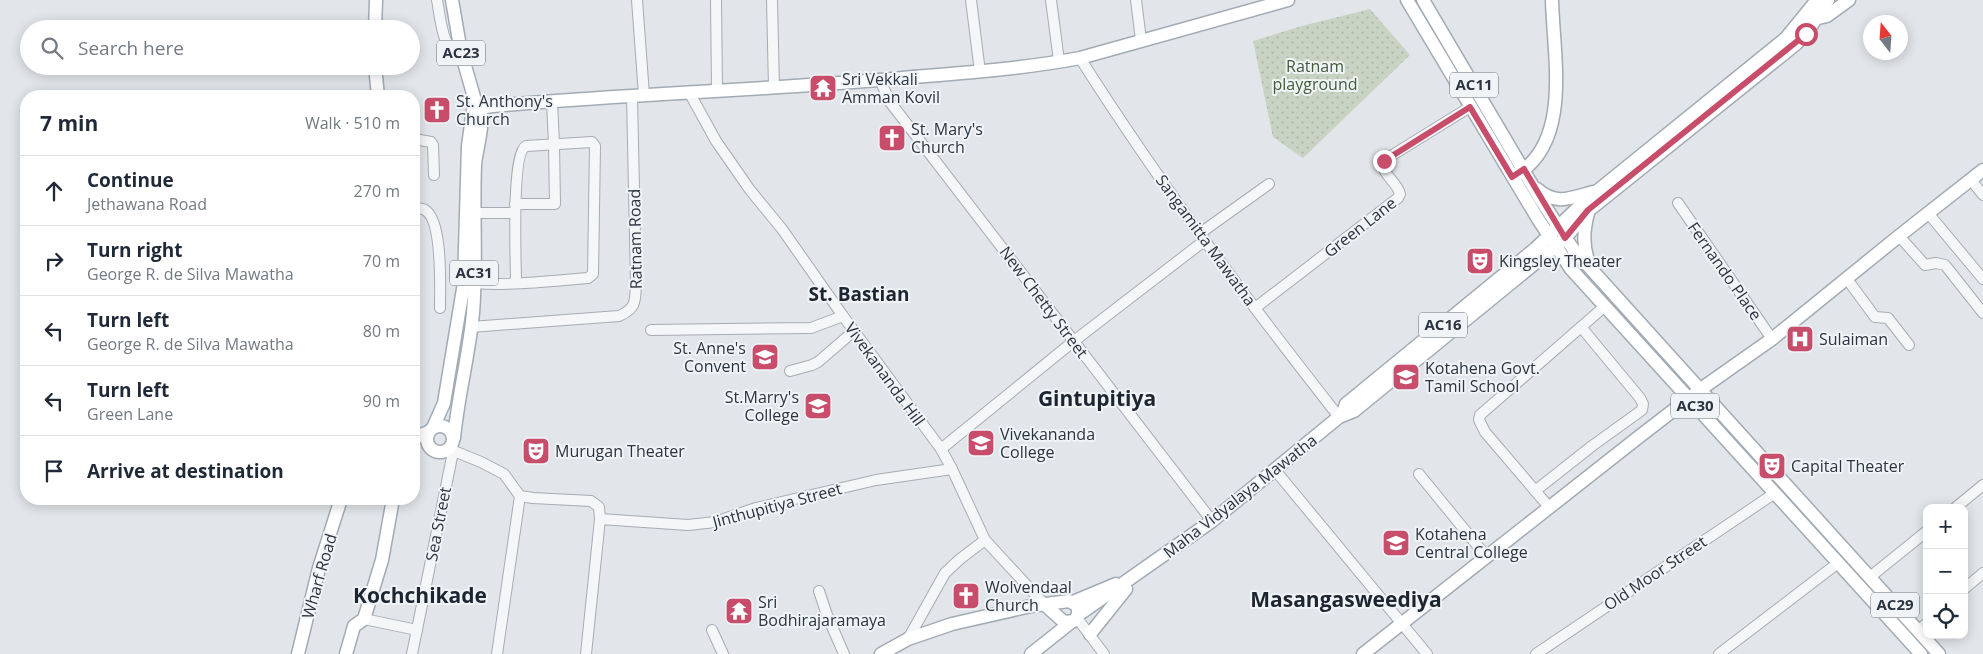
<!DOCTYPE html>
<html lang="en">
<head>
<meta charset="utf-8">
<style>
	:root { --surface:#fff; --page:#f6f6f7; --text:#1f2937; --muted:#747a83; --line:#e0e1e3 }
	body { margin:0; font-family:"Open Sans",sans-serif; background:var(--page); color:var(--text) }
	.controls { position:absolute; right:15px; bottom:15px; display:grid; overflow:hidden; border-radius:10px; box-shadow:0 2px 12px #0003 }
	.controls button { width:45px; height:45px; display:grid; place-items:center; padding:0; border:0; border-bottom:1px solid var(--line); background:var(--surface); color:var(--text); font:25px sans-serif }
	.compass { position:absolute; left:1863px; top:15px; width:45px; height:45px; border-radius:50%; background:var(--surface); box-shadow:0 2px 12px #0003; rotate:343deg }
	.stop { position:absolute; width:15px; height:15px; margin:-11px; border:4px solid #c74d6a; border-radius:50%; background:#fff }
	.stop.end { background:#c74d6a; border-color:#fff; box-shadow:0 1px 5px #0008 }
	.list { margin:0; padding:0; list-style:none }
	h2 { display:flex; justify-content:space-between; align-items:center; height:65px; margin:0; padding:0 20px; font-size:21px }
	h2 small { font-size:16px; font-weight:400; color:var(--muted) }
	.list li { display:grid; grid-template-columns:32px 1fr auto; gap:15px; align-items:center; box-sizing:border-box; height:70px; padding:0 20px; border-top:1px solid var(--line) }
	.list b { display:block; font-size:19px; white-space:nowrap }
	.list p { margin:0; font-size:16px; white-space:nowrap; color:var(--muted) }
	.list em { font-size:16px; font-style:normal; color:var(--muted) }
	.icon { flex:none; width:28px; height:28px; fill:none; stroke:currentColor; stroke-width:2; stroke-linecap:round; stroke-linejoin:round }
	.map { position:relative; flex:none; width:1983px; height:654px; overflow:hidden }
	.search { position:absolute; background:var(--surface); box-shadow:0 2px 12px #0003; left:20px; top:20px; width:400px; height:55px; display:flex; align-items:center; gap:12px; box-sizing:border-box; padding:0 18px; border-radius:28px; color:var(--muted); font-size:19px }
	.panel { position:absolute; background:var(--surface); box-shadow:0 2px 12px #0003; left:20px; top:90px; width:400px; height:415px; border-radius:20px }
	.map>svg:first-child { display:block }
</style>
</head>
<body>
<div class="map">
<svg width="1983" height="654" viewBox="0 0 1983 654">
	<defs>
		<pattern id="green-dots" width="8" height="8" patternUnits="userSpaceOnUse" patternTransform="scale(1.25)"><rect width="8" height="8" fill="#c8d3c3"/><path d="M2 2h.1M6 6h.1" fill="none" stroke="#acb6a9" stroke-width="1.8" stroke-linecap="round"/></pattern>
	</defs>
	<rect width="100%" height="100%" fill="#e2e5e9"/>
	<!-- green -->
	<path fill="url(#green-dots)" d="M1370,9L1410,55L1303,158L1273,137L1253,41L1302,26Z"/>
	<g fill="none" stroke-linecap="round" stroke-linejoin="round">
		<defs>
			<g id="minor">
				<path d="M437,0C442,27 441,45 464,64"/>
				<path d="M637,0L644,95"/>
				<path d="M716,0L717,90"/>
				<path d="M772,0L774,88"/>
				<path d="M971,0L980,72"/>
				<path d="M1051,0L1059,61"/>
				<path d="M1136,0L1141,40"/>
				<path d="M1080,58C1159,183 1248,301 1339,417"/>
				<path d="M880,80L890,102L1212,521"/>
				<path d="M689,92L716,141L750,190L782,229L843,316L941,449L952,469L985,540L1045,605"/>
				<path d="M414,139L431,142L433,145L434,175"/>
				<path d="M1971,180L1983,195"/>
				<path d="M1678,203L1772,339"/>
				<path d="M515,204H555L554,144L552,102"/>
				<path d="M414,208C417,208 422,208 425,210C443,220 440,288 440,308"/>
				<path d="M476,213H515"/>
				<path d="M1928,213L1983,279"/>
				<path d="M1199,234L1269,184"/>
				<path d="M1899,236L1925,265L1936,263L1945,265L1983,313"/>
				<path d="M1847,279L1875,317L1888,318L1909,345"/>
				<path d="M474,283C512,286 551,281 588,278L593,274L595,146L592,142L526,146C511,154 516,262 516,283"/>
				<path d="M1255,308L1398,198L1400,194C1397,182 1384,176 1382,164L1386,159L1470,107"/>
				<path d="M471,327L619,316C637,308 635,301 636,283L632,96"/>
				<path d="M651,330L811,328L843,316"/>
				<path d="M790,371L812,365L818,362L854,331"/>
				<path d="M449,449L481,462L504,474L520,496L497,654"/>
				<path d="M941,449L1074,341L1204,241"/>
				<path d="M1275,470L1427,654"/>
				<path d="M1419,474L1486,556"/>
				<path d="M1535,491L1592,446L1642,410L1643,404L1640,398L1581,327"/>
				<path d="M520,496L533,498L591,501L599,507L600,519L586,654"/>
				<path d="M1549,507L1485,432L1479,420L1480,415L1604,307"/>
				<path d="M1955,508L1983,485"/>
				<path d="M600,519L688,525L715,522L756,508L876,480L952,469"/>
				<path d="M1870,577L1927,531"/>
				<path d="M1964,589L1983,573"/>
				<path d="M819,591L827,615L844,654"/>
				<path d="M1077,618L1104,654"/>
				<path d="M364,619L417,630"/>
				<path d="M712,630L723,654"/>
				<path d="M1918,631L1927,623"/>
				<path d="M908,639L945,573L960,559L985,540"/>
				<path d="M412,654L453,452"/>
				<path d="M1536,654L1775,493"/>
				<path d="M1719,654L1838,563"/>
			</g>
			<g id="major">
				<path d="M452,0L461,52L476,104"/>
				<path d="M1407,0L1538,219L1571,269L1921,654"/>
				<path d="M1423,0L1541,200L1573,249L1939,654"/>
				<path d="M1814,19L1827,16L1849,0"/>
				<path d="M375,29L376,0"/>
				<path d="M375,66L378,96"/>
				<path d="M472,117L480,108L492,106C629,94 767,90 903,78C962,73 1022,69 1080,58L1288,0"/>
				<path d="M1519,173C1572,139 1553,53 1552,0"/>
				<path d="M1537,189C1557,206 1570,198 1593,192"/>
				<path d="M1588,213C1583,232 1583,246 1589,264"/>
				<path d="M1342,415L1346,404L1535,249L1585,201L1786,38L1817,0"/>
				<circle cx="440" cy="439" r="13"/>
				<path d="M433,428L444,403L464,283L468,146L473,110"/>
				<path d="M454,438C458,396 469,355 473,313C477,264 473,214 475,165C476,150 487,117 478,105"/>
				<path d="M414,440L420,435L429,432"/>
				<path d="M1073,602L1116,584"/>
				<path d="M1078,615L1212,521L1339,417L1354,411L1555,247L1565,238L1588,211L1796,44L1806,34L1828,0"/>
				<path d="M1090,634L1126,589"/>
				<path d="M298,654L319,568L341,499"/>
				<path d="M346,654L354,626L364,619L382,560L393,499"/>
				<path d="M881,654L908,639L952,624L1031,606L1069,601L1078,606V615L1074,621L1064,622L1045,605"/>
				<path d="M1031,654L1070,623"/>
				<path d="M1363,654L1640,436L1701,389L1772,339L1899,236L1983,170"/>
			</g>
		</defs>
		<!-- minor casing -->
		<use href="#minor" stroke="#a7acb3" stroke-width="12"/>
		<!-- major casing -->
		<use href="#major" stroke="#a1abb4" stroke-width="15"/>
		<!-- minor -->
		<use href="#minor" stroke="#f4f6f8" stroke-width="10"/>
		<!-- major -->
		<use href="#major" stroke="#fff" stroke-width="12"/>
	</g>
	<g fill="none" stroke-linecap="round" stroke-linejoin="round">
		<!-- route -->
		<path stroke="#c74d6a" stroke-width="6" d="M1384,161L1470,107L1512,177L1524,169L1565,238L1588,210L1806,34"/>
	</g>
	<!-- icons -->
	<defs>
		<symbol id="temple-square" viewBox="-11 -11 22 22"><rect x="-9" y="-9" width="18" height="18" rx="4" fill="#c74d6a" stroke="#f1f4f7"/><path d="M0-6L5-2H3V0L6.5 2.5H4V6H1.5V3h-3V6H-4V2.5H-6.5L-3 0V-2H-5Z" fill="#fff"/></symbol>
		<symbol id="church-square" viewBox="-11 -11 22 22"><rect x="-9" y="-9" width="18" height="18" rx="4" fill="#c74d6a" stroke="#f1f4f7"/><path d="M-1.2-6h2.4v3.5h3.3v2.4h-3.3V6h-2.4V-.1h-3.3v-2.4h3.3Z" fill="#fff"/></symbol>
		<symbol id="theatre-square" viewBox="-11 -11 22 22"><rect x="-9" y="-9" width="18" height="18" rx="4" fill="#c74d6a" stroke="#f1f4f7"/><path d="M-5-5.5Q0-4 5-5.5V0Q5 5 0 6Q-5 5-5 0ZM-3.3-2.5H-1v1.5H-3.3ZM1-2.5H3.3v1.5H1ZM-2.8 1Q0 5.5 2.8 1Z" fill="#fff"/></symbol>
		<symbol id="hospital-square" viewBox="-11 -11 22 22"><rect x="-9" y="-9" width="18" height="18" rx="4" fill="#c74d6a" stroke="#f1f4f7"/><path d="M-5-5h3v3.5h4V-5h3V5h-3V1.5h-4V5h-3Z" fill="#fff"/></symbol>
		<symbol id="school-square" viewBox="-11 -11 22 22"><rect x="-9" y="-9" width="18" height="18" rx="4" fill="#c74d6a" stroke="#f1f4f7"/><path d="M0-5L7-2L0 1L-7-2ZM-4 1L0 2.5L4 1V4Q0 6-4 4Z" fill="#fff"/></symbol>
	</defs>
	<g fill-rule="evenodd">
		<use href="#temple-square" x="807" y="72" width="32" height="32"/>
		<use href="#church-square" x="421" y="94" width="32" height="32"/>
		<use href="#church-square" x="876" y="122" width="32" height="32"/>
		<use href="#theatre-square" x="1464" y="245" width="32" height="32"/>
		<use href="#hospital-square" x="1784" y="323" width="32" height="32"/>
		<use href="#school-square" x="749" y="341" width="32" height="32"/>
		<use href="#school-square" x="1390" y="361" width="32" height="32"/>
		<use href="#school-square" x="802" y="390" width="32" height="32"/>
		<use href="#school-square" x="965" y="427" width="32" height="32"/>
		<use href="#theatre-square" x="520" y="435" width="32" height="32"/>
		<use href="#theatre-square" x="1756" y="450" width="32" height="32"/>
		<use href="#school-square" x="1380" y="527" width="32" height="32"/>
		<use href="#church-square" x="950" y="580" width="32" height="32"/>
		<use href="#temple-square" x="723" y="595" width="32" height="32"/>
	</g>
	<g text-anchor="middle" stroke-width="4" stroke-linejoin="round" paint-order="stroke">
		<!-- shield labels -->
		<g fill="#f1f4f7" stroke="#666e77" stroke-width="1">
			<rect x="437" y="40.5" width="48" height="25" rx="4"/>
			<rect x="1450" y="72.5" width="48" height="25" rx="4"/>
			<rect x="450" y="260.5" width="48" height="25" rx="4"/>
			<rect x="1419" y="312.5" width="48" height="25" rx="4"/>
			<rect x="1671" y="393.5" width="48" height="25" rx="4"/>
			<rect x="1871" y="592.5" width="48" height="25" rx="4"/>
		</g>
		<g font-size="15" font-weight="bold" fill="#2b3440">
			<text x="461" y="58">AC23</text>
			<text x="1474" y="90">AC11</text>
			<text x="474" y="278">AC31</text>
			<text x="1443" y="330">AC16</text>
			<text x="1695" y="411">AC30</text>
			<text x="1895" y="610">AC29</text>
		</g>
		<!-- park labels -->
		<g font-size="16" fill="#425b39" stroke="#f1f4f7">
			<text x="1315" y="72">Ratnam<tspan x="1315" dy="18">playground</tspan></text>
		</g>
		<!-- poi labels -->
		<g font-size="16" fill="#2b3440" stroke="#f1f4f7" text-anchor="start">
			<text x="842" y="85">Sri Vekkali<tspan x="842" dy="18">Amman Kovil</tspan></text>
			<text x="456" y="107">St. Anthony's<tspan x="456" dy="18">Church</tspan></text>
			<text x="911" y="135">St. Mary's<tspan x="911" dy="18">Church</tspan></text>
			<text x="1499" y="267">Kingsley Theater</text>
			<text x="1819" y="345">Sulaiman</text>
			<text x="746" y="354" text-anchor="end">St. Anne's<tspan x="746" dy="18">Convent</tspan></text>
			<text x="1425" y="374">Kotahena Govt.<tspan x="1425" dy="18">Tamil School</tspan></text>
			<text x="799" y="403" text-anchor="end">St.Marry's<tspan x="799" dy="18">College</tspan></text>
			<text x="1000" y="440">Vivekananda<tspan x="1000" dy="18">College</tspan></text>
			<text x="555" y="457">Murugan Theater</text>
			<text x="1791" y="472">Capital Theater</text>
			<text x="1415" y="540">Kotahena<tspan x="1415" dy="18">Central College</tspan></text>
			<text x="985" y="593">Wolvendaal<tspan x="985" dy="18">Church</tspan></text>
			<text x="758" y="608">Sri<tspan x="758" dy="18">Bodhirajaramaya</tspan></text>
		</g>
		<!-- street labels -->
		<g font-size="16" fill="#2b3440" stroke="#f1f4f7">
			<text transform="translate(1360 227) rotate(-38)" y="6">Green Lane</text>
			<text transform="translate(635 239) rotate(-91)" y="6">Ratnam Road</text>
			<text transform="translate(1206 240) rotate(54)" y="6">Sangamitta Mawatha</text>
			<text transform="translate(1725 271) rotate(55)" y="6">Fernando Place</text>
			<text transform="translate(1044 302) rotate(53)" y="6">New Chetty Street</text>
			<text transform="translate(885 374) rotate(54)" y="6">Vivekananda Hill</text>
			<text transform="translate(1240 496) rotate(-38)" y="6">Maha Vidyalaya Mawatha</text>
			<text transform="translate(777 505) rotate(-15)" y="6">Jinthupitiya Street</text>
			<text transform="translate(438 524) rotate(-79)" y="6">Sea Street</text>
			<text transform="translate(1655 573) rotate(-34)" y="6">Old Moor Street</text>
			<text transform="translate(319 576) rotate(-74)" y="6">Wharf Road</text>
		</g>
		<!-- quarter labels -->
		<g font-size="19" font-weight="bold" fill="#1d2531" stroke="#f1f4f7">
			<text x="859" y="301">St. Bastian</text>
		</g>
		<!-- district labels -->
		<g font-size="21" font-weight="bold" fill="#1d2531" stroke="#f1f4f7">
			<text x="1097" y="406">Gintupitiya</text>
			<text x="420" y="603">Kochchikade</text>
			<text x="1346" y="607">Masangasweediya</text>
		</g>
	</g>
</svg>
<div class="controls">
<button>+</button>
<button>−</button>
<button><svg class="icon" aria-label="locate" viewBox="0 0 24 24"><circle cx="12" cy="12" r="6"/><path d="M12 2v4M12 18v4M2 12h4M18 12h4"/></svg></button>
</div>
<svg class="compass" viewBox="-18 -18 36 36"><path d="M0-13l5 13h-10z" fill="#e53935"/><path d="M0 13l5-13h-10z" fill="#747a83"/></svg>
<div class="stop" style="left:1806px;top:34px"></div>
<div class="stop end" style="left:1384px;top:161px"></div>
<div class="search"><svg class="icon" aria-label="search" viewBox="0 0 24 24"><circle cx="10" cy="10" r="6"/><path d="M15 15l6 6"/></svg>Search here</div>
<section class="panel">
<h2>7 min<small>Walk · 510 m</small></h2>
<ul class="list">
<li><svg class="icon" aria-label="ahead" viewBox="0 0 24 24"><path d="M12 20V5M6 11l6-6 6 6"/></svg><div><b>Continue</b><p>Jethawana Road</p></div><em>270 m</em></li>
<li><svg class="icon" aria-label="right" viewBox="0 0 24 24"><path d="M7 20v-9h11M14 6l5 5-5 5"/></svg><div><b>Turn right</b><p>George R. de Silva Mawatha</p></div><em>70 m</em></li>
<li><svg class="icon" aria-label="left" viewBox="0 0 24 24"><path d="M17 20v-9H6M10 6l-5 5 5 5"/></svg><div><b>Turn left</b><p>George R. de Silva Mawatha</p></div><em>80 m</em></li>
<li><svg class="icon" aria-label="left" viewBox="0 0 24 24"><path d="M17 20v-9H6M10 6l-5 5 5 5"/></svg><div><b>Turn left</b><p>Green Lane</p></div><em>90 m</em></li>
<li><svg class="icon" aria-label="arrive" viewBox="0 0 24 24"><path d="M6 21V4h12l-3 4 3 4H6"/></svg><div><b>Arrive at destination</b></div></li>
</ul>
</section>
</div>
</body>
</html>
